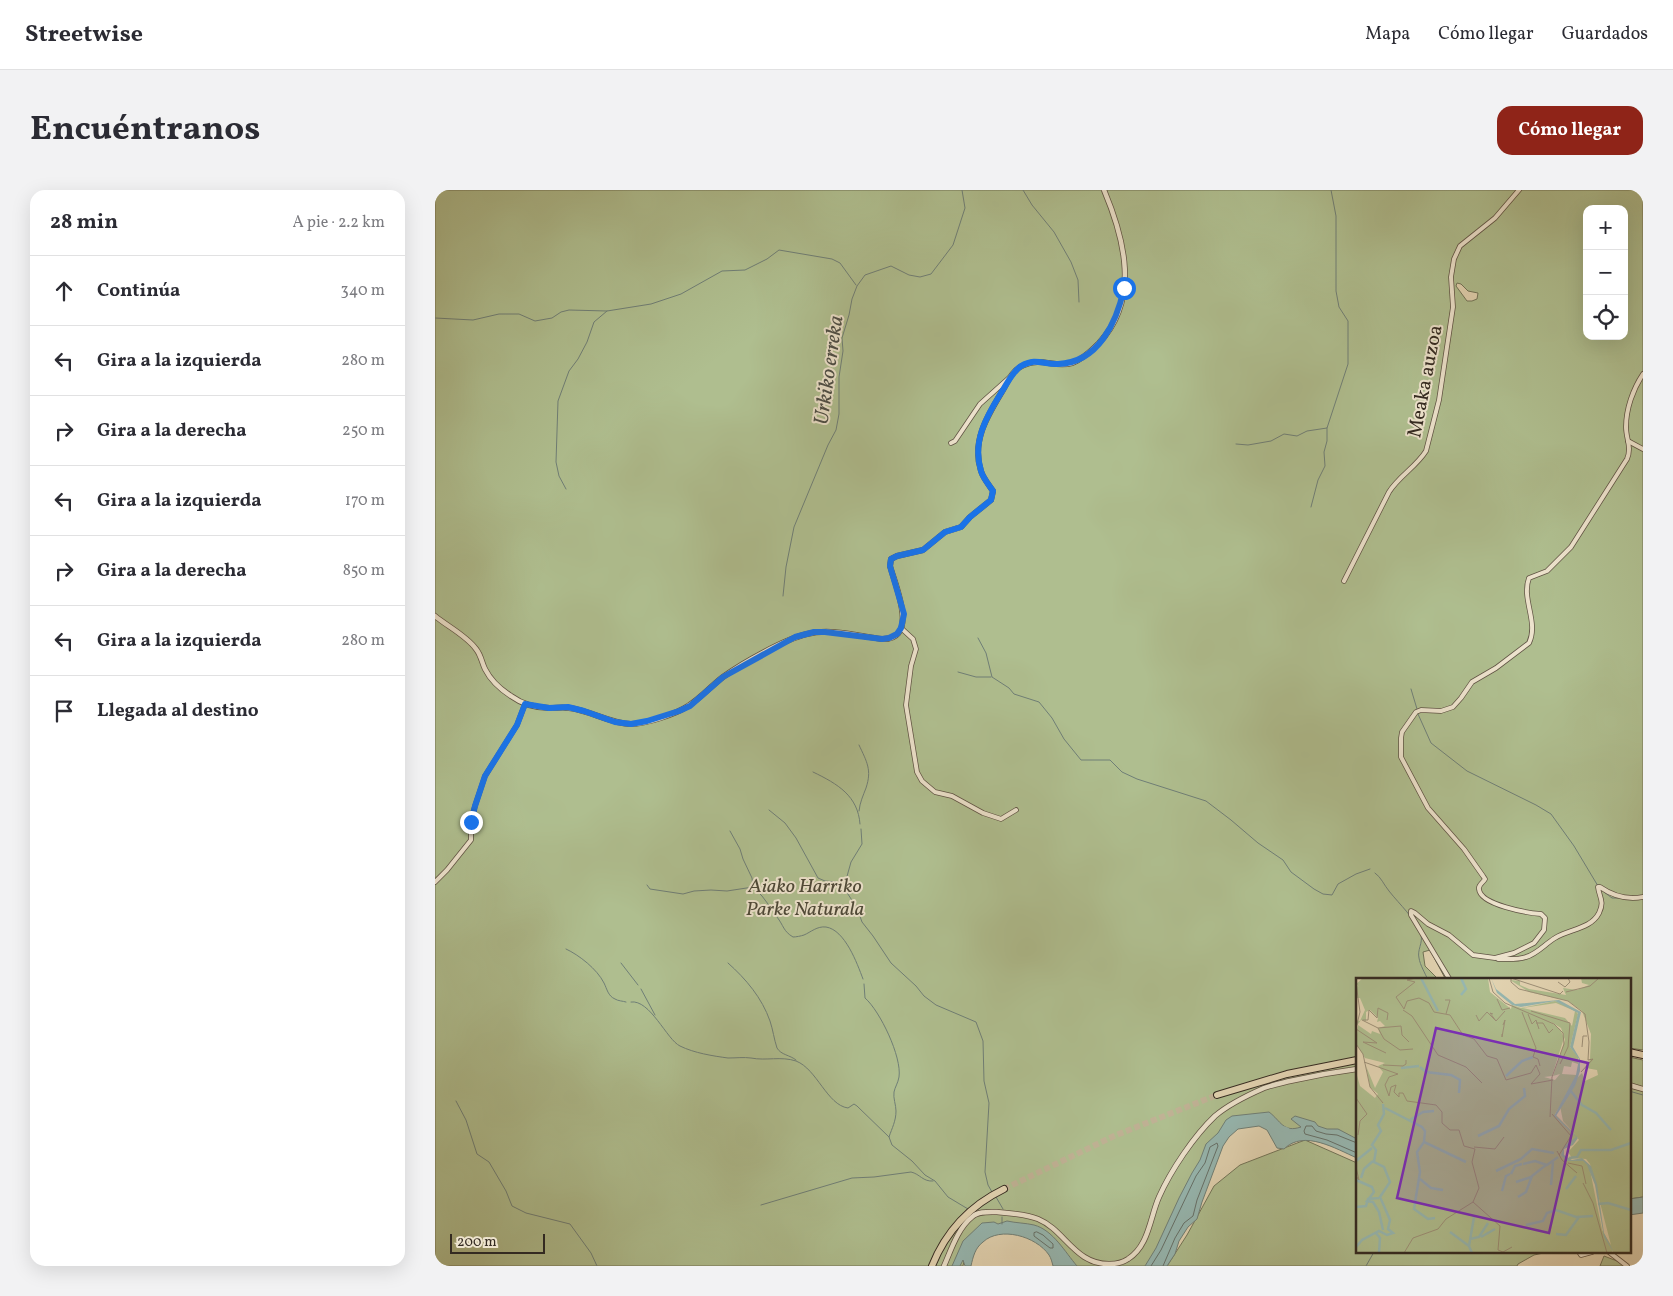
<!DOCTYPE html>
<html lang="es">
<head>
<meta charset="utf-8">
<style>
	:root { --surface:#fff; --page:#f2f2f3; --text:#2b2b33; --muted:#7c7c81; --line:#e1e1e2; --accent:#8f2418 }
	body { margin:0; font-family:Vollkorn,serif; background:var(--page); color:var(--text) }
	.controls { position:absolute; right:15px; top:15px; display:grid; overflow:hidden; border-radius:10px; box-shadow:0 5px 20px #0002 }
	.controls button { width:45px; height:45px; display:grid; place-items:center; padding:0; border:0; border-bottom:1px solid var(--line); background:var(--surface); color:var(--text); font:25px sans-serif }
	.scale { position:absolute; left:15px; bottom:12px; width:95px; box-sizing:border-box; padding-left:5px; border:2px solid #342a21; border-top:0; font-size:14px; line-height:18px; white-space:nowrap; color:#342a21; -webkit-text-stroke:4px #ede3cd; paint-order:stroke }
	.stop { position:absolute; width:15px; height:15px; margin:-11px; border:4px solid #1a73e8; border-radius:50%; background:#fff }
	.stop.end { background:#1a73e8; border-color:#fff; box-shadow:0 1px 5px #0008 }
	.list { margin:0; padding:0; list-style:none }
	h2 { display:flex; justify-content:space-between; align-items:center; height:65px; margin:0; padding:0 20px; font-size:21px }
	h2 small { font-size:16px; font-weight:400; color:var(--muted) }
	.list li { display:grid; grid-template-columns:32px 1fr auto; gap:15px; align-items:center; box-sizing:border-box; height:70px; padding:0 20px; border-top:1px solid var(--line) }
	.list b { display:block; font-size:19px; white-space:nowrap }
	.list em { font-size:16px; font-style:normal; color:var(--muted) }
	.icon { flex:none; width:28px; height:28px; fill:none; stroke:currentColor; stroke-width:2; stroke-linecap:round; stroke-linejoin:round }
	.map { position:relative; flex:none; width:1208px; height:1076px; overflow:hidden; border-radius:15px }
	header { display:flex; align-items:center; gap:30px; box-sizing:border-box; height:70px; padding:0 25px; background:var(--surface); border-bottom:1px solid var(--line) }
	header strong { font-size:24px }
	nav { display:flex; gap:28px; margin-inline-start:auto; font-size:18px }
	.intro { display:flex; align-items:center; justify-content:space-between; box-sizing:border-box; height:120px; padding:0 30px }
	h1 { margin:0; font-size:35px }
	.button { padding:12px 22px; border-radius:15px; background:var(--accent); color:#fff; font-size:18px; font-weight:700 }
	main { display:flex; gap:30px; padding:0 30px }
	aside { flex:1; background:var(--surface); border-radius:15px; box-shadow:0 5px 20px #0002 }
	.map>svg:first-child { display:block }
</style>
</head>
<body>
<header>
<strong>Streetwise</strong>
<nav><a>Mapa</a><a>Cómo llegar</a><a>Guardados</a></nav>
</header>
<div class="intro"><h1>Encuéntranos</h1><a class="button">Cómo llegar</a></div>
<main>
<aside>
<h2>28 min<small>A pie · 2.2 km</small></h2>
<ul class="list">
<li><svg class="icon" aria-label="ahead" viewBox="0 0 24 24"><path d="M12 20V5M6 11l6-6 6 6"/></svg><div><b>Continúa</b></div><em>340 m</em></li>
<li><svg class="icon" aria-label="left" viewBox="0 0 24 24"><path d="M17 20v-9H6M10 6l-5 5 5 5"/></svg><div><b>Gira a la izquierda</b></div><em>280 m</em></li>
<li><svg class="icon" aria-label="right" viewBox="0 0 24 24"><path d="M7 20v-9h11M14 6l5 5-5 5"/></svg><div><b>Gira a la derecha</b></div><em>250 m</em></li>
<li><svg class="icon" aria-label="left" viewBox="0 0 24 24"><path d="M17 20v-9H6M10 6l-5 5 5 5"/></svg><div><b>Gira a la izquierda</b></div><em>170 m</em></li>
<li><svg class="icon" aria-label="right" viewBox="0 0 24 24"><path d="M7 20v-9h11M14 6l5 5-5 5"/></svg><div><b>Gira a la derecha</b></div><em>850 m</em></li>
<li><svg class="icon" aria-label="left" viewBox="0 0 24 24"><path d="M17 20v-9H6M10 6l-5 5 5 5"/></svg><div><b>Gira a la izquierda</b></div><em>280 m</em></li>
<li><svg class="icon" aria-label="arrive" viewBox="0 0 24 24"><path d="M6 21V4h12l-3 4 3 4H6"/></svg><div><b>Llegada al destino</b></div></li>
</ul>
</aside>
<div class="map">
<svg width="1208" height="1076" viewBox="0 0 1208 1076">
	<rect width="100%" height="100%" fill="#e3d4b2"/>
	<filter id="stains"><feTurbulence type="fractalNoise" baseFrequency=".004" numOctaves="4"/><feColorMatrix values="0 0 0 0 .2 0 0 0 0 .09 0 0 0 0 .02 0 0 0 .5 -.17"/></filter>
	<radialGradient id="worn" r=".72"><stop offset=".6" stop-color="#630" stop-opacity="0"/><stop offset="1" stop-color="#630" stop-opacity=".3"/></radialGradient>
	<!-- green -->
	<g fill="#afbe8f" stroke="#727458" fill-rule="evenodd">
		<path d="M0,0H1208V860L1194,858V790H1011L995,760L988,762L990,776L1004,790H922V959L848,937C831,922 814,931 796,936L721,1076H635L605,1049L564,1040L539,1053L529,1071L528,1076H0ZM1152,19H1189V146H1152ZM1022,93L1026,94L1033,101L1043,103L1042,109L1037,111H1032L1021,96Z"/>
		<path d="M1194,867L1208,870V1007L1194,1009Z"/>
		<path d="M870,950L922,973V1062H1113L1099,1065L1083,1074L1082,1076H732L752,1045L779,996L805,975Z"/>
		<path d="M1169,1066L1195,1076H1165Z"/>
	</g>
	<!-- water -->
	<g fill="#96b7b1" stroke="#6f7f77">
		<path d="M834,922C846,931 848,943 866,937L856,929L860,926L880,932L883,936L892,939H903L922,949V968C901,959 869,939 849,959L842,958L832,940L824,936L803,939L794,947L788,956L767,1012L762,1029L753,1037L744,1051L740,1064L732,1076H710L721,1058L744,1008L757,983L765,970L771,954L783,943L791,930L797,926Z"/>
		<path d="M1208,1007V1023L1194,1025V1009Z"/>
		<path d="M572,1031C581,1033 591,1033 599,1035C618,1040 630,1062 642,1076H618C617,1072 616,1068 614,1065C601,1046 565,1036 548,1052C540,1058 538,1067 536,1076H530L528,1070L525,1076H517L528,1051L547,1033L559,1032L563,1034Z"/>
	</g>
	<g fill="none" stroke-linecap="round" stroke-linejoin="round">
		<!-- shore -->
		<g stroke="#657069" stroke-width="1">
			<path d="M922,953L902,945L891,944L881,941L877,936H871L869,941L870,944L892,950L922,963"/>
			<path d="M602,1042L608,1045L618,1054V1058H615L599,1046V1043Z"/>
			<path d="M716,1076L726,1060L761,986L770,973L775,957L782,953L783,956L762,1010L758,1026L749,1033L740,1048L728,1076"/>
		</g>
		<!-- stream -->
		<g stroke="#6f7f77" stroke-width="1">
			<path d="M588,0L597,15L619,42L636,72L643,90L644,112"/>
			<path d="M0,128L38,130L64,124H84L100,131L117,128L126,122L134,120L172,121L216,114L246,104L287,81L310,80L332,69L344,60L397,69L405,73L421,95"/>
			<path d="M801,254L813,255L836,251L849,244L862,246L872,241L892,238L913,174V131L904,117L901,101V26L896,0"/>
			<path d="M131,299L124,286L121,272L123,211L134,181L143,169L152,152L159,132L172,121"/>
			<path d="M876,317L883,290L890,276L889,262L892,251V238"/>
			<path d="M348,406L351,377L359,337L393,255L401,240L404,224V187L408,161L407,148L414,125L417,109L422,96L430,85L456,76L474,85L485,87L496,84L518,55L530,18L527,0"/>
			<path d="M543,448L551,463L557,487L574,498L579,504L604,512L617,528L629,549L646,570H675L687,582L702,589L771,611L796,630L823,653L848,670L856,682L879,699L888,704L897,705L903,694L921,684L935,679"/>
			<path d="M523,482L541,487H556"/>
			<path d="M976,499L982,519"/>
			<path d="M983,524L996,553L1032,581L1101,615L1116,624L1139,656L1163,696"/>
			<path d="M378,582C403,594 423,606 425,634"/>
			<path d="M334,620L350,633L361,648L383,688L390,691L402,692L409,698L422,718L427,732L438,746L456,773L481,796L489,806L501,815L541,832L548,851L549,891L554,913L550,982L553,995L557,1002"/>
			<path d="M424,621C425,612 428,606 431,598C437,580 432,572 424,555"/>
			<path d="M295,641L305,659L308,669L317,688L318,697"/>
			<path d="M940,683C946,687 949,695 954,701C965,715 980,728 986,745C988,753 982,760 984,768C985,775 990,783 993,790"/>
			<path d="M212,695L215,699L248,704L259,701L276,700L292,701L318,697L327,706L339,722"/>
			<path d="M409,697L416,672L427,654L426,639"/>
			<path d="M1169,702L1177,708H1183"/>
			<path d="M342,727C349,736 348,741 358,747C361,747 366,746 369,745C376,742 382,736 391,737C410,740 422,773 428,789"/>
			<path d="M131,759C144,765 162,779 169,793C172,799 173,806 180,809C183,811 188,811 191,812"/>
			<path d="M186,773L203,795"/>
			<path d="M293,773C311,789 327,808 335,831C338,840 339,849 342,858C346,865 355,865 361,870"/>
			<path d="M429,794L430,808C445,821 467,867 464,887C463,893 460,897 459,902C458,908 461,915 461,921C461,931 457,938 454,947L457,955L477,971L490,985L500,991L513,1007L533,1019"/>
			<path d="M206,799L220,825"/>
			<path d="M196,812C215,809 232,850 245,856C259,863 278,866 293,868C301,868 309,867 316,868C331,871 346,866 361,871C382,879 392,915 413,918L419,914L422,916L454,947"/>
			<path d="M1194,901L1208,905"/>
			<path d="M21,911L31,930L42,964L54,972L71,1001L77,1016L91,1023L135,1034L156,1063L162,1076"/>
			<path d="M561,1007L568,1019"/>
			<path d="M326,1015L417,988L439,987L476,982C485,984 488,992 498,991"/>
			<path d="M567,1027V1034"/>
			<path d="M931,1076L939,1062"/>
		</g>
		<!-- river -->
		<path stroke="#96b7b1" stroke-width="5.5" d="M830,933L852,940"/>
		<!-- trunk-tunnel -->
		<path stroke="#c0b295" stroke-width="6" stroke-dasharray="6 3" stroke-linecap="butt" d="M569,999L679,946L782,905"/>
		<defs>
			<g id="minor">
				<path d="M1193,251L1208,259"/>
				<path d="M516,253L520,251L545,214L574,188"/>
				<path d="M909,391L954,302C964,286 981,277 991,261L1004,210L1018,117L1016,87L1019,69L1025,56L1060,28L1084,0"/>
				<path d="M466,438L478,449L481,459L476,476L471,515L482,582L487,591L500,602L517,606L548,623L566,629L581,620"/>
				<path d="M0,692L12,680L36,650V632L40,616L50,586L82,535L90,514"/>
				<path d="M1063,769C1072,769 1083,770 1091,767C1102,764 1110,754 1120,748C1134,739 1156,739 1164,723C1170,711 1164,707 1163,697H1165C1178,706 1192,710 1208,707"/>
				<path d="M1015,790L976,725V721L980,723L993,734L1014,745L1038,765L1060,768L1079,763L1099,753L1109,740L1110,728L1106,724C1093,723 1045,715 1044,699C1043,695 1048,693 1050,689L1048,686L1029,659L993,618L966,567V548L967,542L981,522L986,520L1006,521L1018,517L1026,508L1037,492L1061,478L1094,453C1104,432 1086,409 1094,388L1112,381L1136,357L1192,269C1197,257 1191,249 1191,237C1191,219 1198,199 1208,184"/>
				<path d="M1144,1062L1146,1065L1157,1062"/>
				<path d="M1174,1062L1192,1076"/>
			</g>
			<g id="tertiary">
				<path d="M0,426C12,436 32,446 41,459C46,465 47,473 50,479C56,491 65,499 76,506C87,514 102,518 115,518C122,518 128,517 134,518C155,520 175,534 196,534C211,534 241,524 253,516C266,508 276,496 288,487C307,473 350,449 372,444C396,438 423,446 447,449C485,450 460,395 455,376L456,369L462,366L488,360L510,342L526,337L535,327L556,310L558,301C554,295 548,288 546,281C536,251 553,225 568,200C573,191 578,179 589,175C606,167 620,178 637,173C647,170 657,160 664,153C705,109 690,50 669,0"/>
				<path d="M1194,895L1208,899"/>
				<path d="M509,1076C516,1060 523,1038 537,1027C543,1021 554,1022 562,1022C575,1023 591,1024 603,1029C630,1040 640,1075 675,1074C681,1074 687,1073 693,1069C714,1056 715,1027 724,1007C736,980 759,946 780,926C794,914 813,905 829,898C837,895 847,893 855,891C877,886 899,882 922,879"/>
			</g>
			<g id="trunk">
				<path d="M1194,862L1208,865"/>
				<path d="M782,905L852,884L922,870"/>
				<path d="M497,1076C511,1041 534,1016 569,999"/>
			</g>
		</defs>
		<!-- minor casing -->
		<use href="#minor" stroke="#605445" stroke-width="5.5"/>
		<!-- tertiary casing -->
		<use href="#tertiary" stroke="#605445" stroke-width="6"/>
		<!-- trunk casing -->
		<use href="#trunk" stroke="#342a21" stroke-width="8"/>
		<!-- minor -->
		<use href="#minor" stroke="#ede3cd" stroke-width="4"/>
		<!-- tertiary -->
		<use href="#tertiary" stroke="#ede3cd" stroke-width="4.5"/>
		<!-- trunk -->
		<use href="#trunk" stroke="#e3d4b2" stroke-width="6"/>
	</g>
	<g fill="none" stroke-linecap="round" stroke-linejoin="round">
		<!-- route -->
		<path stroke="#1a73e8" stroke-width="6" d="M36,632L40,616L50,586L82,535L90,514L114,518L133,517L149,521L180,532L196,534L212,531L244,521L255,516L288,487L360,447L379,442H390L447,449L454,448L462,444L466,438L469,424L455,376L456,369L462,366L488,360L510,342L526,337L535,327L556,310L558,301C554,295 548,288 546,281C537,252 551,227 566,203C572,194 577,182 586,176C601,167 609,175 623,174C663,173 682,132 689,98"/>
	</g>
	<g text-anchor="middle" stroke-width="4" stroke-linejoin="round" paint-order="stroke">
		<!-- street labels -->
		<g font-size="20" fill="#342a21" stroke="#ede3cd">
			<text transform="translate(989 191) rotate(-79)" y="7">Meaka auzoa</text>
		</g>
		<!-- park labels -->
		<g font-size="20" font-style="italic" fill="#4d4837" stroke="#ede3cd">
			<text x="370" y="702">Aiako Harriko<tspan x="370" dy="23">Parke Naturala</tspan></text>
		</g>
		<!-- water labels -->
		<g font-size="21" font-style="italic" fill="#4c4d45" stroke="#ede3cd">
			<text transform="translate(393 180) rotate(-82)" y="7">Urkiko erreka</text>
		</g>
	</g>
	<!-- overview -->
	<g transform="translate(921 788)">
		<rect width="275" height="275" fill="#e3d4b2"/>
		<path d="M7,0H132L134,14L155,31L156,27L165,30L199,23L218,31L222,36L214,69L222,79V86L216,84L215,89L208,88L206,96L221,97V100L226,95L229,103L242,97L241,92L230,90L234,82L235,56L226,33L212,23L173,14L154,2L164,3V7L173,11L210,17L207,10L221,12L233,7L226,5L225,0H275V275H257L256,272V275H0V94L4,108L19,120L22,116L14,109L10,88L19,110L27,94L22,88L29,85L9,80L0,66L2,47L15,56L16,53L24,56L22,50L29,48L24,43L21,44L22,40L14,32L10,34V43L5,42L0,49V42L4,43L9,32L4,20H0V7L3,9L0,6ZM200,25L219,33L216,48L209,40L167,30ZM193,43L205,50L209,62L197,98L204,96L199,102L188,99L196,98L208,60L204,51ZM219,104L218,109L204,128L207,143L220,157L199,136ZM221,159L223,162L212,174L216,180L230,181L234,186L255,267L246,252L233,187L227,182H213L206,177L209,169Z" fill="#afbe8f" fill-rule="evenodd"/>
		<path d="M135,0L140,11L159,26L203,22L225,34L217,69L224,81V93L219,108L200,138L222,160L217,167L208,171V177L216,182L226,180L235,188L241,206L248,255L258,275L248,259L239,207L231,187L227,183H211L205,177L208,168L220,159L198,138L220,97L223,81L214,69L222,35L199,23L165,29L156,27L141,15Z" fill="#96b7b1"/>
		<path fill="none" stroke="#96b7b1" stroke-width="2.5" d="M65,0L82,33M105,0L110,11L105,17M64,89L70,94L95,97L104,102L103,115M45,90L63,88M150,98L166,83L177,79M214,112L226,127L240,135L255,152M29,130L66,149L69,153L68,164L110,184M54,142L67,134L78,133M122,158L143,148L153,131L169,118L168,110M68,164L61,174L64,194L58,231L72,241L79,240M213,180L221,179L225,172H255L275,165M0,183L16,170M167,186L179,183L191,187L202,179M140,193L165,181L176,171L198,175M155,196L159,188L166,186M5,200L8,191L17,183M64,201L75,210L87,212M0,202L16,209L18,214L11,223L17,224L23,234L27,252M160,204L175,199M195,207L197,184M210,211L220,198M146,213L150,198L154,196M162,219L170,214L176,198L190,187M242,226L252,225L275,232M0,229L10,228L12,221L23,220M170,247L187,243L191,235L200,232L220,239L237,238M94,254L113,268M20,255L24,260L23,275M200,256L210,257L223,239M125,259L139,251M114,261L123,259L132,245M0,269L6,262L23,253L31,257L37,255L32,251L34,242L24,219L34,204L28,189L18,184L20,172L16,167L25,153L22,147L28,136L27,126M116,275L113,268L118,239"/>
		<path fill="none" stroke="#9d9078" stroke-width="1" d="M60,0L51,2L59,4L40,19L48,31L51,23L63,20L73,25L78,34L94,37L107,57L118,61L131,78L141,81L150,102L175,95L180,87L184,96L175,106L197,102M133,0L137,14L149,25L198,46L207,55L208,66L196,99L194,139M155,0L204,16L207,13M155,1V4L163,11L212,23L229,36L233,64L232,82L237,81L225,94M202,4L209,9L214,4L212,0M210,14L234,8L243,0M141,21L146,32L154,30M89,22H94L90,36M47,32L56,38L82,77L110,89L126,105M175,33L214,45L212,69L204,86M166,34L180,70L177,79L182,81L184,88M137,36L134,35L140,43L149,33M172,36L176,46L180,42L183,51M120,37L123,43L131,34L140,43M21,40L22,30L32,35L31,42M6,42L22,50L28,61L44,72L57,71M7,42H12L13,32L21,40M180,45H187L193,55L197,51M0,50L4,34L0,5M22,50L45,48L46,57L53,64M0,51L21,65L7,64L30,75M146,56V59L149,42L147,47M0,66L7,76L14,109L27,125M226,69L227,58H231M8,84L42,96L33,99L29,107L33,118L35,109L40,107L38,114L43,119V115H47L51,123L80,127L86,134V145L94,152H103L108,168L119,171L116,184L123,210L117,224L90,241L82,251L57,260L48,275M27,87L47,88L50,86V82M0,120L11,136L4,143L2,157M196,136L215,158L203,177M118,169L139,171L148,159M201,173L206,182L221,195M212,185L226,188L230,206M0,189L3,202L0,198M227,205L237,225L251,275M117,224L144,248L142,272L147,274L156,269"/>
		<path fill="#7b2cbf" fill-opacity="0.15" stroke="#7b2cbf" stroke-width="2.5" d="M80,50L232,85L193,255L41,220Z"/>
		<rect width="275" height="275" fill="none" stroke="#342a21" stroke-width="2.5"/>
	</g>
	<rect width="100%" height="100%" filter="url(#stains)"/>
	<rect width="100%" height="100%" fill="url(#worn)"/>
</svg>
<div class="controls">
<button>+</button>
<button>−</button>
<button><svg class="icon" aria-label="locate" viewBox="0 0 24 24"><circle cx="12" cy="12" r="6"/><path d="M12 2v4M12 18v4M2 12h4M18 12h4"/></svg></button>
</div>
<div class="scale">200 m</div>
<div class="stop" style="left:689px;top:98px"></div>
<div class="stop end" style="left:36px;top:632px"></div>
</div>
</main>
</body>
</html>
